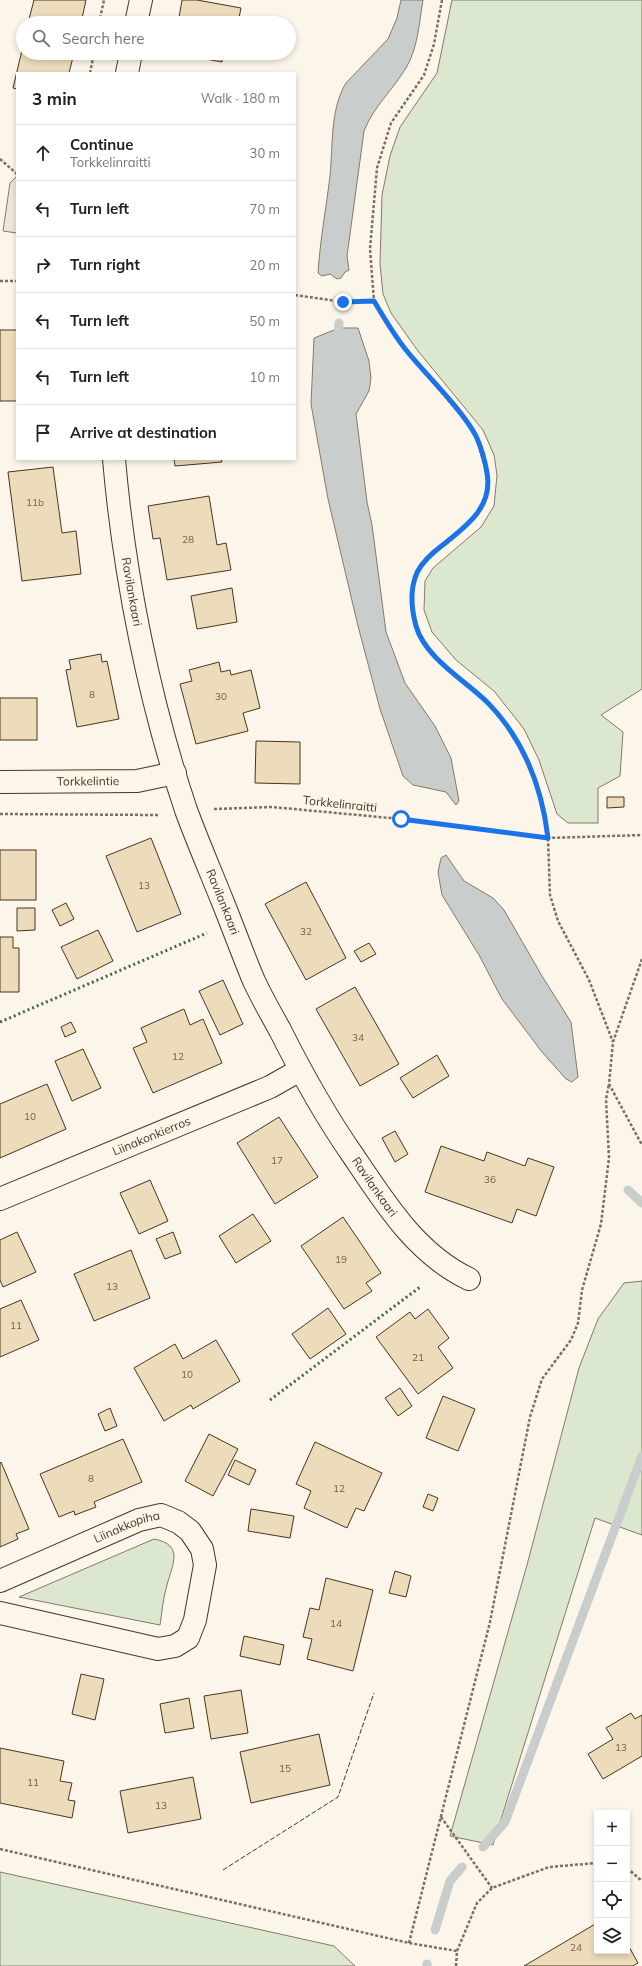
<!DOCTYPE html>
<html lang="en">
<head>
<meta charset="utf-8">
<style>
	:root { --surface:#fff; --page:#f6f6f6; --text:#222; --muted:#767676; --line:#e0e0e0 }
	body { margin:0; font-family:Mulish,sans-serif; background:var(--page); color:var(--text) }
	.controls { position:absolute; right:12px; bottom:12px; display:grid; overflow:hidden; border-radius:0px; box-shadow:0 2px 6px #0003 }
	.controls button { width:36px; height:36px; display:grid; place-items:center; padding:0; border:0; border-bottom:1px solid var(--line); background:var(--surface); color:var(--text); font:20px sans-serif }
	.stop { position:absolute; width:12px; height:12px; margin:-9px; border:3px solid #1a73e8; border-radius:50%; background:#fff }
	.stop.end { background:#1a73e8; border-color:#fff; box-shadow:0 1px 4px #0008 }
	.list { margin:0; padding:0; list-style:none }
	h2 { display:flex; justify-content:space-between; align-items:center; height:52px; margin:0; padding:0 16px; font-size:17px }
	h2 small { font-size:13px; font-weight:400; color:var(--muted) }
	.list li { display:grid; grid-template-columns:26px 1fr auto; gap:12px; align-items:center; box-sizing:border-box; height:56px; padding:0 16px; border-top:1px solid var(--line) }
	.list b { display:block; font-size:15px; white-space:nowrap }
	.list p { margin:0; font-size:13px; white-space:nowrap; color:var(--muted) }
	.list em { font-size:13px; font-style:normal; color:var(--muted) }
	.icon { flex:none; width:22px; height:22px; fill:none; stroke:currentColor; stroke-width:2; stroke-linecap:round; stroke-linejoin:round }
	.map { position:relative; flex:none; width:642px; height:1966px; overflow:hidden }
	.search { position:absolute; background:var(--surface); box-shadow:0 2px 6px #0003; left:16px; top:16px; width:280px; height:44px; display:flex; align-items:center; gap:10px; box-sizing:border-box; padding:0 14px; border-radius:22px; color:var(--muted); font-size:15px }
	.panel { position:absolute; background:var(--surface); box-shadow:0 2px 6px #0003; left:16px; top:72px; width:280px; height:388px; border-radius:0px }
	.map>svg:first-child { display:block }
</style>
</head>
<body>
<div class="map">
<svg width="642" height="1966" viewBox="0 0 642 1966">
	<rect width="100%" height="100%" fill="#fbf6e9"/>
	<!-- green -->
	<g fill="#dce7d0" stroke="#887966">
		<path d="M452,0H642V689L601,715L623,732L620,776L598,788V823H568L557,814L539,760L524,729L494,691L456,660L432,632L424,610L425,581L433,568L481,527L494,506L497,475L494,455L483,430L418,351L391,313L383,294L380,264L382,195L390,156L400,127L437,73Z"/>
		<path d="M642,1281V1535L595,1518L493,1845L450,1836L527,1565L579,1368L598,1319L624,1283Z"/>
		<path d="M154,1539C185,1545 172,1565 167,1585C163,1598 162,1612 160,1625L19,1597Z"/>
		<path d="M0,1872L334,1946L355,1966H0Z"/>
	</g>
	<!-- parking -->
	<path fill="#ede7d9" stroke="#887966" d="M17,176V233L3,231L10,183Z"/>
	<!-- water -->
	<g fill="#c9cecd" stroke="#887966">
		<path d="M401,0H423C419,23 418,48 406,68C392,91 374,106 364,131L347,256L349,270L345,272L341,278L337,279L330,274L322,276L318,273C320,241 326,209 330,176C333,146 330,109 346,83L388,39L397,18Z"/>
		<path d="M339,328H358L369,361L371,378L369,391L356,414L367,502L372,525L386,632L405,683L435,726L451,758L459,801L456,805L446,792L413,785L403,776L380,709L358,626L328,499L311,404L314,338Z"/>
		<path d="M446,855L464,881L493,898L504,910L542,976L571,1022L578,1077L572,1082L566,1079L542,1052L502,999L479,955L442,895L438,872L441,858Z"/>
	</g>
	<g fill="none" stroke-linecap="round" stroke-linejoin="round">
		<!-- stream -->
		<g stroke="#c9cecd" stroke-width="9">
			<path d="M338,341L339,323"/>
			<path d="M628,1190L642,1203"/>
			<path d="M483,1847L505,1822L642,1456"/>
			<path d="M435,1930L450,1881L462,1867"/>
			<path d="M427,1964V1966"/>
		</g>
	</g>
	<!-- building -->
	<g fill="#ecdcbc" stroke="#4a3520">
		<path d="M34,0H86L81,23H28Z"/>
		<path d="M182,0H197L241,8L238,23H178Z"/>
		<path d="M23,46V53H74L69,73H17V89L13,88Z"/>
		<path d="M173,53H223L222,62Z"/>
		<rect x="0" y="330" width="17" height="71"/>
		<path d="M174,459H221L222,462L175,466Z"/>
		<path d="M53,467L62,533L76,531L81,574L22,581L8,472Z"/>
		<path d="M209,496L217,545L226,543L231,570L167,580L160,538L153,539L148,506Z"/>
		<path d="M232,588L237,622L197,629L191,596Z"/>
		<path d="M101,654L102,662L107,661L119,719L77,727L66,670L71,669L69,660Z"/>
		<path d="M219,662L221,672L230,670L231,675L251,670L260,708L243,713L248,731L196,744L180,684L192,681L189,670Z"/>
		<rect x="0" y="698" width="37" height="42"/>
		<path d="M256,741L300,742V784L255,783Z"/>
		<path d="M607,797H624V807L607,808Z"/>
		<path d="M151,838L181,914L137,932L106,856Z"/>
		<rect x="0" y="850" width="36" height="50"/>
		<path d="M306,882L346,958L306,980L265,904Z"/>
		<path d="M66,903L74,919L60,926L52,910Z"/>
		<path d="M17,908H35V930L17,931Z"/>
		<path d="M98,930L113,961L77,979L61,947Z"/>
		<path d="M0,937H13V948H19V992H0Z"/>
		<path d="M369,943L376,954L361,962L354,951Z"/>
		<path d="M223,980L243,1024L220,1035L199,991Z"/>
		<path d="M355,987L399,1064L360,1086L316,1009Z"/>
		<path d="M184,1009L190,1025L203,1019L222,1063L153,1093L133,1048L147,1042L141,1028Z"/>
		<path d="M71,1022L76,1032L65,1037L61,1027Z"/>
		<path d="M83,1049L101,1088L72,1101L55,1061Z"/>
		<path d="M437,1055L449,1076L413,1098L400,1078Z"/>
		<path d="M47,1084L66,1129L0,1158V1104Z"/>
		<path d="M279,1117L318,1177L275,1204L237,1143Z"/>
		<path d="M395,1131L408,1154L395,1162L382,1138Z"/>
		<path d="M441,1146L484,1161L487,1152L525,1166L528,1158L554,1167L536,1216L517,1209L512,1223L425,1192Z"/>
		<path d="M150,1180L168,1221L139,1234L120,1193Z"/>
		<path d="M253,1214L271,1241L236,1263L219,1236Z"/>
		<path d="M343,1217L381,1273L366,1283L372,1291L344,1309L301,1246Z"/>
		<path d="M17,1232L36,1272L3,1287L0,1280V1240Z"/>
		<path d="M173,1232L181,1253L165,1259L156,1239Z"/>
		<path d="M131,1250L150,1298L94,1321L74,1274Z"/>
		<path d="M21,1300L39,1340L0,1357V1309Z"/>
		<path d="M328,1308L346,1334L310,1359L292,1334Z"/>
		<path d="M428,1309L449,1338L438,1347L453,1368L418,1394L376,1337L410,1312L415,1319Z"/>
		<path d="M216,1340L240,1381L193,1409L191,1405L164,1421L134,1368L175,1344L183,1359Z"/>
		<path d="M400,1388L412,1406L398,1416L385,1398Z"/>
		<path d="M443,1396L475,1409L458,1451L426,1438Z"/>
		<path d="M110,1408L117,1426L105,1431L98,1414Z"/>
		<path d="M209,1434L238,1449L213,1496L185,1481Z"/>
		<path d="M123,1439L142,1482L94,1502L96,1507L75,1515L74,1511L59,1517L40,1474Z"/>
		<path d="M315,1442L382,1473L364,1511L356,1508L347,1528L304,1508L311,1491L296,1484Z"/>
		<path d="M235,1460L256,1470L249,1485L228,1475Z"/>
		<path d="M1,1462L29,1529L16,1534L18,1539L0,1547V1463Z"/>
		<path d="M428,1494L438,1498L433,1511L423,1507Z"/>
		<path d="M251,1509L294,1516L290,1538L248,1531Z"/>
		<path d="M395,1571L411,1576L406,1597L389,1593Z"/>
		<path d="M326,1578L373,1590L353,1671L307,1659L312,1639L303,1637L310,1608L319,1610Z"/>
		<path d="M244,1636L284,1645L280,1665L240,1656Z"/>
		<path d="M81,1674L104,1679L95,1720L72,1714Z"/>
		<path d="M241,1690L248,1733L211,1739L204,1696Z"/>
		<path d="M189,1698L194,1728L165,1733L160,1704Z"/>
		<path d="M631,1713L635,1719L642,1715V1756L603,1779L588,1754L613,1739L606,1728Z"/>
		<path d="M319,1734L330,1785L251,1803L240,1752Z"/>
		<path d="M0,1748L64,1761L60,1781L72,1783L68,1800L75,1801L72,1818L0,1803Z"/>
		<path d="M193,1777L201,1819L128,1833L120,1791Z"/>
		<path d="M597,1923V1951H627V1943L638,1963L633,1966H524Z"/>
	</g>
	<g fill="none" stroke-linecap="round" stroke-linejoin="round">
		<defs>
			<g id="minor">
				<path d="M136,23L141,0"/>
				<path d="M127,73L131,53"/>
				<path id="s1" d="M114,459C124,575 149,700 186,810C197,840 210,870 222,900C233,927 243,955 254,981C262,998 271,1014 280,1030C302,1074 326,1117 354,1157C386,1205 417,1254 469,1279"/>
				<path id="s2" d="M0,782L137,781L175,773"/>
				<path id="s3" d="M0,1199L270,1087L300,1070"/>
				<path id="s4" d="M0,1581L139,1520L161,1515L178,1522L190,1531L202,1549L205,1565L195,1620L188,1638L175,1646L158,1649L0,1613"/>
			</g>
		</defs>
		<!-- minor casing -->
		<use href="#minor" stroke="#4a3520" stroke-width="24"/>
		<!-- path -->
		<g stroke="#7f6f5c" stroke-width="2.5" stroke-dasharray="3 2" stroke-linecap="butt">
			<path d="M442,0L434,44L424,75L391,123L377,168L370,249L374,301L388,325L405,349L464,419L476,436L487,474L488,490L483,507L469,522L424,561L415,577L412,600L416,627L431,653L489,704L512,732L527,759L538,787L545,813L548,838L550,895L558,921L589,980L613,1042"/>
			<path d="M99,23L104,0"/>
			<path d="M90,73L94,53"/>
			<path d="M0,159L17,174"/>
			<path d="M0,281H17"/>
			<path d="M295,295L343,302L374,301"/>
			<path d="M214,809L272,807L401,819L548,838L642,835"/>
			<path d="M0,814L160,815"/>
			<path d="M642,959L613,1042L609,1084L642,1145"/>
			<path d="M441,1817L492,1888"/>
			<path d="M0,1849L409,1943L457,1951"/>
			<path d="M627,1868L642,1881"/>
			<path d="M409,1943L490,1622L530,1417L542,1379L571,1340L578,1323L582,1290L601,1224L609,1158L606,1099L609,1084"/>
			<path d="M456,1966L457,1951L477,1903L492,1888L549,1867L597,1863"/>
		</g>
		<!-- minor -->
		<use href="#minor" stroke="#fbf6e9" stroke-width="22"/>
		<!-- hedge -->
		<g stroke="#436837" stroke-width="3" stroke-dasharray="2 3" stroke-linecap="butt">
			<path d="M0,1022L207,933"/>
			<path d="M270,1400L420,1287"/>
		</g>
		<!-- fence -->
		<path stroke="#4a3520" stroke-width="1" stroke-dasharray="5 2" stroke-linecap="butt" d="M223,1870L338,1797L374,1693"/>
	</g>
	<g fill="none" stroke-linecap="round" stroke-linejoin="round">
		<!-- route -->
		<path stroke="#1a73e8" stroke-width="5" d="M343,302L374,301C384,318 394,335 406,350C427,376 460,407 476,436C481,447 485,461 487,473C494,511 459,531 434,552C426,559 418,567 415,578C410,593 412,611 416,626C425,658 466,681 488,703C524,740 542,788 548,838L401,819"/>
	</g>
	<g text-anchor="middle" stroke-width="3" stroke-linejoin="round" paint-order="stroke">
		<!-- number labels -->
		<g font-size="10" fill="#725f47">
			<text x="35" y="506">11b</text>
			<text x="188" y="543">28</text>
			<text x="92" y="698">8</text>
			<text x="221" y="700">30</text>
			<text x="144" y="889">13</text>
			<text x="306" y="935">32</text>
			<text x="358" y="1041">34</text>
			<text x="178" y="1060">12</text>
			<text x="30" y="1120">10</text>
			<text x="277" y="1164">17</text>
			<text x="490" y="1183">36</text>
			<text x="341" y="1263">19</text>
			<text x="112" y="1290">13</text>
			<text x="16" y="1329">11</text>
			<text x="418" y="1361">21</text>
			<text x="187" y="1378">10</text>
			<text x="91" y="1482">8</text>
			<text x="339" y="1492">12</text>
			<text x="336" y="1627">14</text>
			<text x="621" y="1751">13</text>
			<text x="285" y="1772">15</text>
			<text x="33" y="1786">11</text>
			<text x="161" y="1809">13</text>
			<text x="576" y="1951">24</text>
		</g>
		<!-- street labels -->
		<g font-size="12" fill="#4a3520" stroke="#fbf6e9">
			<text dy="4" stroke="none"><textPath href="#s1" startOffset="134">Ravilankaari</textPath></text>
			<text dy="4" stroke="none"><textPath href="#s2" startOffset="88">Torkkelintie</textPath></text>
			<text transform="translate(340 804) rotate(6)" y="4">Torkkelinraitti</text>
			<text dy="4" stroke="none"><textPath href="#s1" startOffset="458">Ravilankaari</textPath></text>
			<text dy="4" stroke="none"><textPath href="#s3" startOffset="164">Liinakonkierros</textPath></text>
			<text dy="4" stroke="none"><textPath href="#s1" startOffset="782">Ravilankaari</textPath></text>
			<text dy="4" stroke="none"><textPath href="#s4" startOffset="138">Liinakkopiha</textPath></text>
		</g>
	</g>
</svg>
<div class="controls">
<button>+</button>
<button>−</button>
<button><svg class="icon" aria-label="locate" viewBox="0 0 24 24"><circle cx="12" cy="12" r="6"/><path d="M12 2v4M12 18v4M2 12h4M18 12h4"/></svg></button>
<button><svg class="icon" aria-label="layers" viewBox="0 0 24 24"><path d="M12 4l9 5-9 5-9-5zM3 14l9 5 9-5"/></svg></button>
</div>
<div class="stop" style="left:401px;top:819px"></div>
<div class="stop end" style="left:343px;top:302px"></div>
<div class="search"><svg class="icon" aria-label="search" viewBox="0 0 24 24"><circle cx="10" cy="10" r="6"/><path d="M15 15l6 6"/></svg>Search here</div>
<section class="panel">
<h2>3 min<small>Walk · 180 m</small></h2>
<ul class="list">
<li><svg class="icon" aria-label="ahead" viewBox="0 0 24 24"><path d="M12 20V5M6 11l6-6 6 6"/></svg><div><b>Continue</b><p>Torkkelinraitti</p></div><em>30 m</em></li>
<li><svg class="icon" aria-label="left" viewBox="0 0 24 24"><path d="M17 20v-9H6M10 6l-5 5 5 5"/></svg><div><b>Turn left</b></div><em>70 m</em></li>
<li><svg class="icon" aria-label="right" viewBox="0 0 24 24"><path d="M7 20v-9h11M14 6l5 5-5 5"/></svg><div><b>Turn right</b></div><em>20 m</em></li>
<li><svg class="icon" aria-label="left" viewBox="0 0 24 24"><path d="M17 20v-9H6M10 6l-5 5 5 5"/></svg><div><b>Turn left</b></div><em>50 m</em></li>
<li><svg class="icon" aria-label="left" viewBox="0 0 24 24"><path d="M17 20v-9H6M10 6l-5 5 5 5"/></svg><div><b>Turn left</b></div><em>10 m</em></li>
<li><svg class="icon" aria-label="arrive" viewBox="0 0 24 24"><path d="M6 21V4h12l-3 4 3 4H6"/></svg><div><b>Arrive at destination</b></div></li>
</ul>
</section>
</div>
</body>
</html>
